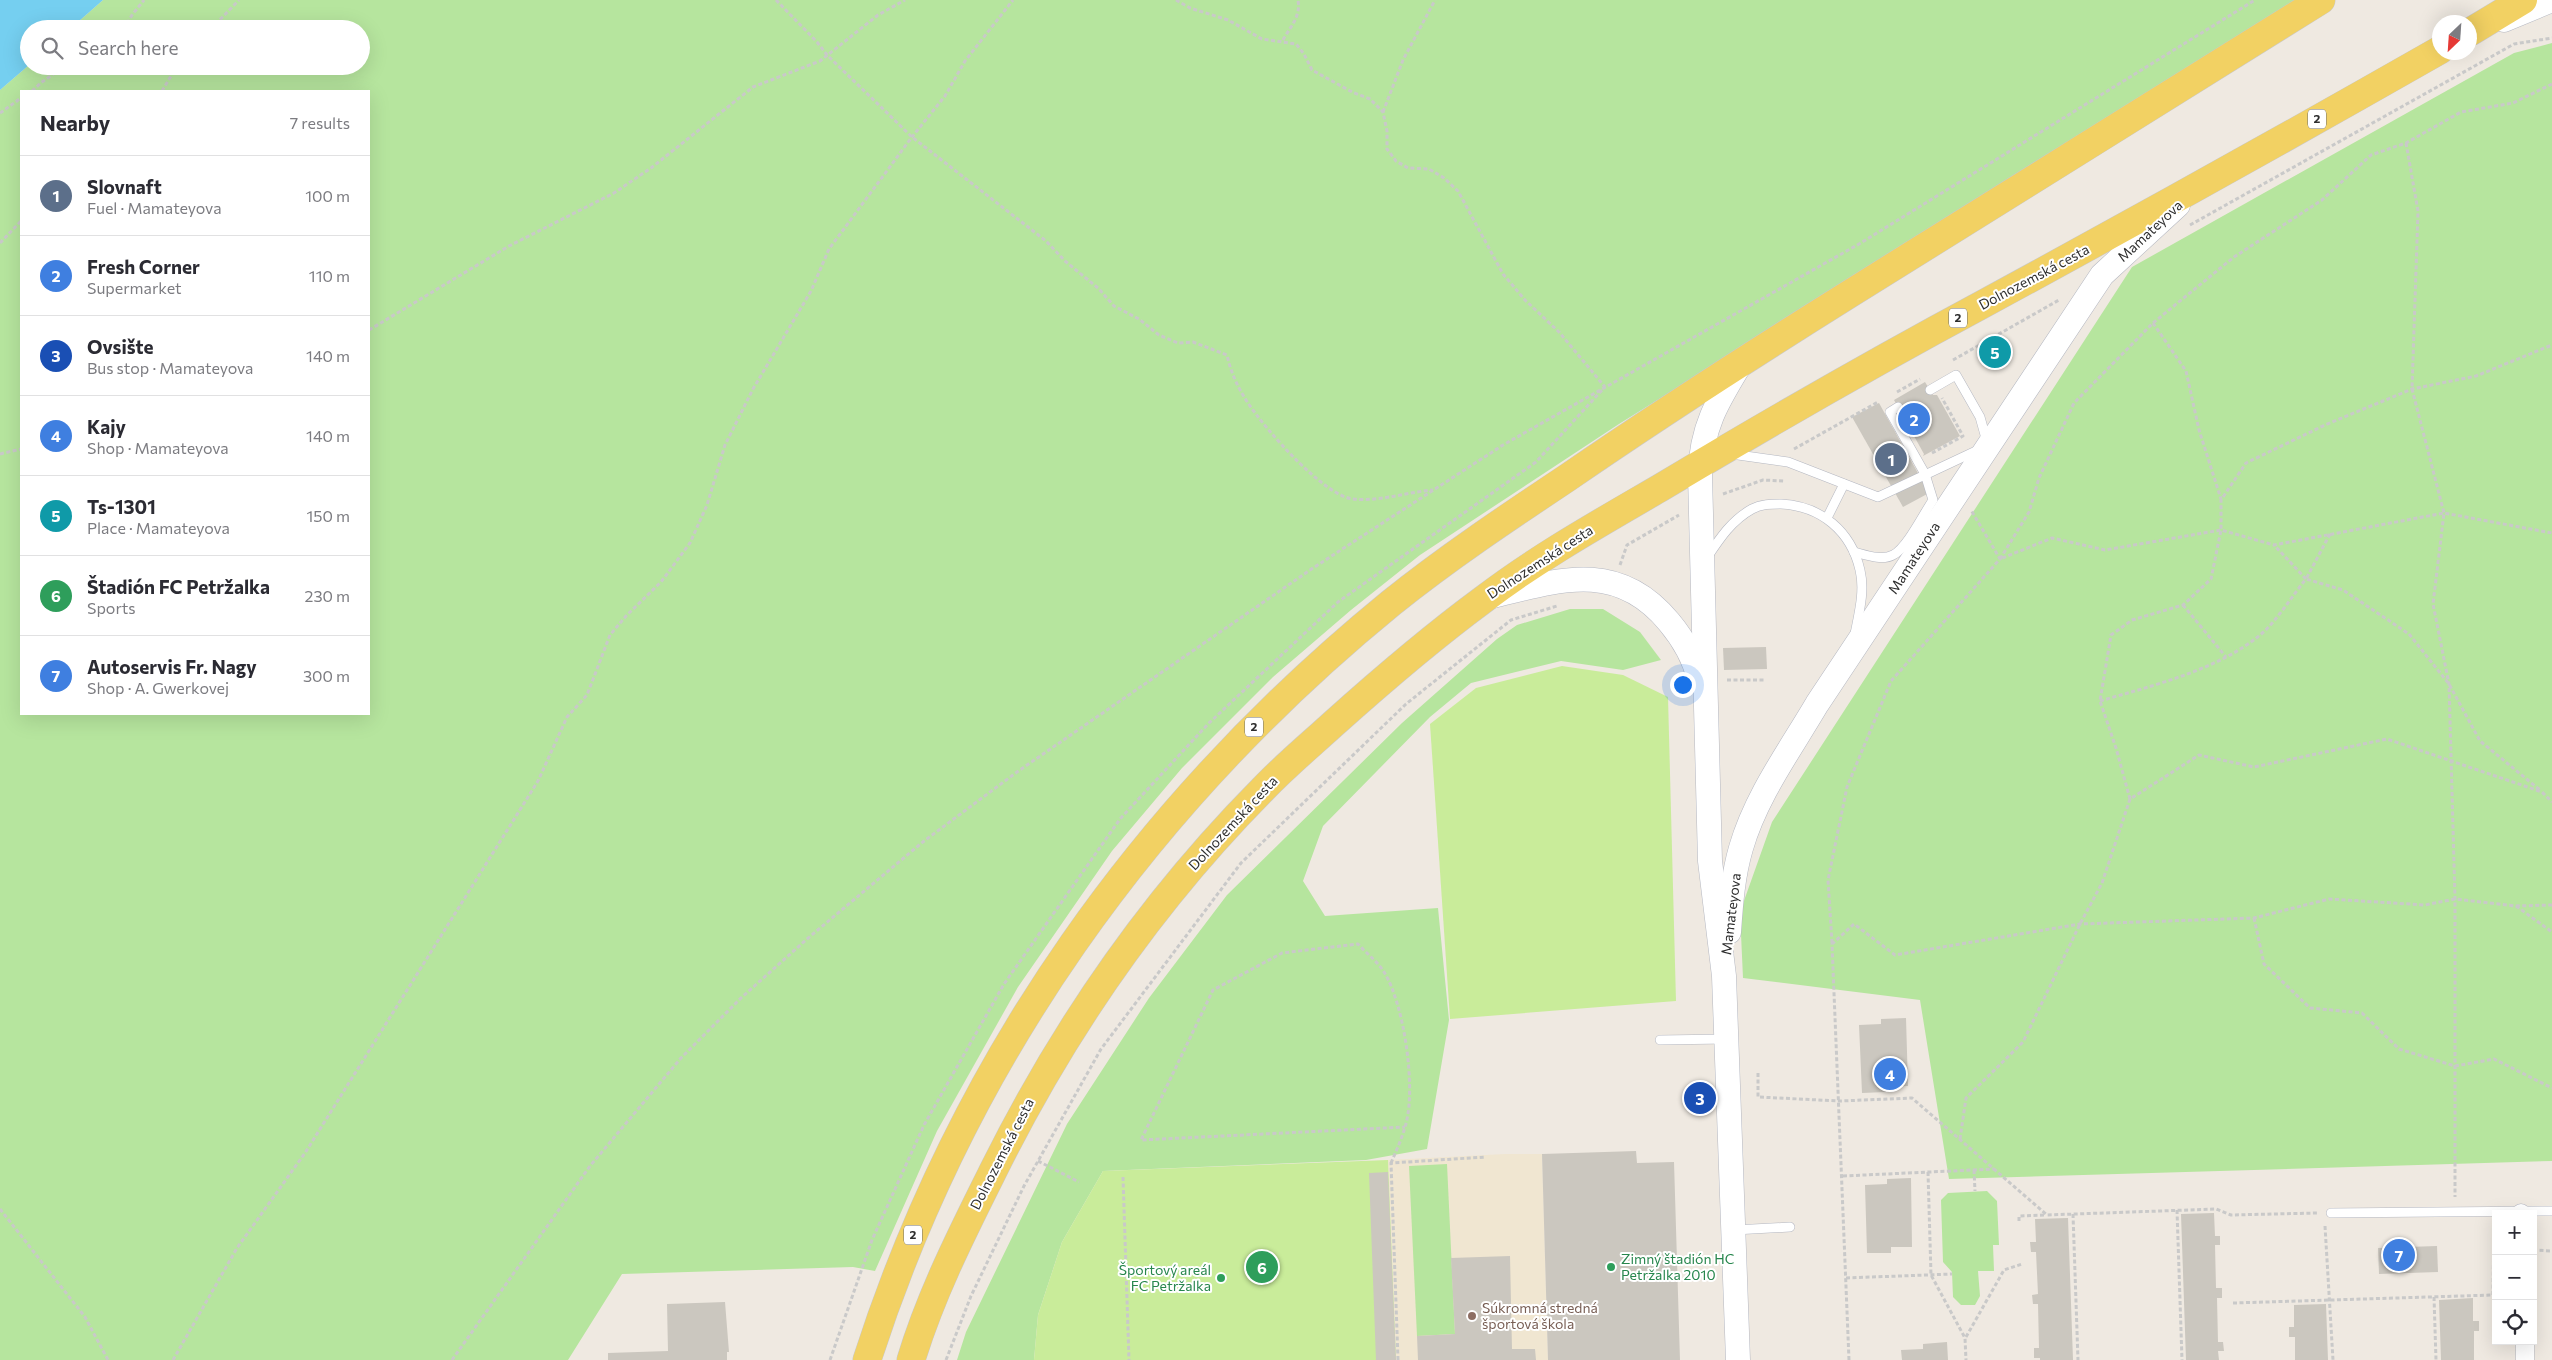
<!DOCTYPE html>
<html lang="en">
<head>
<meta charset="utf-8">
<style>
	:root { --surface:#fff; --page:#f2f2f3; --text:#2b2b33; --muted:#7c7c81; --line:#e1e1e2; --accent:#0f766e }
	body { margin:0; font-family:Commissioner,sans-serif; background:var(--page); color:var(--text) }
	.controls { position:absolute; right:15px; bottom:15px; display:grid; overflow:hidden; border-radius:0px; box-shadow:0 5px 20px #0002 }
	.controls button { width:45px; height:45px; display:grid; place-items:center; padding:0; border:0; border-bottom:1px solid var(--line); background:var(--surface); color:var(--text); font:25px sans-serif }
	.compass { position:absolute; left:2432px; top:15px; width:45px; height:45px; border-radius:50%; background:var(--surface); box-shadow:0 5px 20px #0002; rotate:205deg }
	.you { position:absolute; left:1682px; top:684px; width:18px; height:18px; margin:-12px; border:4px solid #fff; border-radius:50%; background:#1a73e8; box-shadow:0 0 0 8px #1a73e833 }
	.badge { display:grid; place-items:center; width:32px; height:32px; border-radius:50%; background:var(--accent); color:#fff; font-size:16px; font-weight:700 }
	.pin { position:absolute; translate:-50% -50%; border:2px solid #fff; box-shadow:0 1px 5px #0006 }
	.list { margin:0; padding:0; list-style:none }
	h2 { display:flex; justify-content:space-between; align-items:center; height:65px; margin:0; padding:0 20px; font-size:21px }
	h2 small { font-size:16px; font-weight:400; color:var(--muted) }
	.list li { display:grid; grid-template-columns:32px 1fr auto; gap:15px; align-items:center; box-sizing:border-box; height:80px; padding:0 20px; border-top:1px solid var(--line) }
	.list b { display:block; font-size:19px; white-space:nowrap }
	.list p { margin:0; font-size:16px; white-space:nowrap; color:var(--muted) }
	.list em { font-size:16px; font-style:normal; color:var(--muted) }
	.icon { flex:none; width:28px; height:28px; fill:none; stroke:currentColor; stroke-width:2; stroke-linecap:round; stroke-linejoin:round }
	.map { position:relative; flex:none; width:2552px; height:1360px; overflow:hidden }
	.search { position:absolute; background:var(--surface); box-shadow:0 5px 20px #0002; left:20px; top:20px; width:350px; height:55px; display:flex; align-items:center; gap:12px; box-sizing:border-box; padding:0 18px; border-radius:28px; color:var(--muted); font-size:19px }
	.panel { position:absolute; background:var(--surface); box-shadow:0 5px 20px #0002; left:20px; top:90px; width:350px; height:625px; border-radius:0px }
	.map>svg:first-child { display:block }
</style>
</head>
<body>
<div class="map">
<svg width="2552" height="1360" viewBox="0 0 2552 1360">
	<rect width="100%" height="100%" fill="#efe9e1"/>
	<!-- education -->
	<path fill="#f0e6d1" d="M1505,1154H1542L1548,1360H1396L1388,1160Z"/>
	<!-- green -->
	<g fill="#b6e59e" fill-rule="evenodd">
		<path d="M103,0H2298L1619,424L1420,555L1351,610L1273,677L1182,768L1112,851L1018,987L937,1131L875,1271L853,1267L622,1274L568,1360H0V90L29,65L361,66V29H70ZM21,91H369V714H21Z"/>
		<path d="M2552,43V1161L1949,1179L1920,1000L1743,978L1740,912L1772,822L2132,267L2514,53Z"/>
		<path d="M1570,609H1603L1640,632L1661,660L1623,670L1561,661L1471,683L1430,717L1323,826L1303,881L1325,916L1438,908L1449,1020L1427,1149L1366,1160L1103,1171L1062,1242L1038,1315L1034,1360H957L966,1332L1067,1124L1149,998L1227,895L1402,723L1497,639L1517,625Z"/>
		<path d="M1447,1164L1455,1334L1417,1336L1409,1166Z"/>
		<path d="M1987,1191L1997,1201L1999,1245H1993L1994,1271H1978L1980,1296L1975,1305H1961L1953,1297L1952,1272L1943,1262L1941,1200L1948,1193Z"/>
	</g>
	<!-- pitch -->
	<g fill="#c9ec9a">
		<path d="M1562,666L1623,675L1668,697L1676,1001L1450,1019L1430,724L1476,688Z"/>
		<path d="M1388,1160L1396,1360H1034L1038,1315L1062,1242L1103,1171Z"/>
	</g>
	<!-- water -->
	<path fill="#75cff0" d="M0,0H103L70,29H29V65L0,90Z"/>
	<!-- building -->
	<g fill="#cbc7bf">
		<path d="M1996,348L1999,353L1993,357L1990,352Z"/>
		<path d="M1925,382L1933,395H1937L1960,436L1923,456L1924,454L1894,400Z"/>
		<path d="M1879,403L1929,493L1903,507L1852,417Z"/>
		<path d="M1766,647L1767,669L1724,670L1723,648Z"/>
		<path d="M1906,1018L1908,1086L1886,1087V1092L1862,1093L1859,1025L1881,1024V1019Z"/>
		<path d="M1636,1151L1637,1163L1674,1162L1680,1360H1548L1542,1154Z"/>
		<path d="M1388,1172L1396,1360H1376L1369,1173Z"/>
		<path d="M1911,1178L1912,1247H1891V1253H1867L1865,1185L1887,1184V1179Z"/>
		<path d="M2214,1213L2215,1236H2220V1245H2215L2216,1288H2222V1298H2217L2218,1342H2223L2224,1351H2218L2219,1360H2186L2181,1214Z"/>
		<path d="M2068,1218L2073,1360H2040V1358H2034V1348H2039L2038,1304H2033L2032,1295L2038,1294L2036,1252H2031L2030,1242H2036L2035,1219Z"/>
		<path d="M2437,1246L2438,1272L2379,1274L2378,1248Z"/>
		<path d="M1510,1256L1512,1349H1535L1536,1360H1418L1417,1336L1455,1334L1451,1258Z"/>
		<path d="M2473,1298V1321H2479V1331H2474V1360H2441L2439,1300Z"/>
		<path d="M725,1302L729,1352H727V1360H608V1353L668,1351L667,1304Z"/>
		<path d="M2326,1304L2328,1360H2295V1337H2289V1327H2294V1305Z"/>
		<path d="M1947,1342L1948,1360H1902L1901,1350L1923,1349V1344Z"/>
	</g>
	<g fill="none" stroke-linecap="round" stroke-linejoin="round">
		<defs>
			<g id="lane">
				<path d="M1930,390L1956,375L1980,417L1987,442"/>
				<path d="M1731,454L1788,462L1878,497L1978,450"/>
				<path d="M1827,518L1844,484"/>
				<path d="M1854,552C1866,555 1882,561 1893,555C1907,548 1924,513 1933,500L1925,474L1890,412L1898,407"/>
				<path d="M1708,556C1720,538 1732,520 1752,509C1761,504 1771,504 1781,504C1821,506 1851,531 1860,570C1865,591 1859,613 1855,634"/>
				<path d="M1660,1040L1726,1039"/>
				<path d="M2331,1213L2552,1211"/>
				<path d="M1734,1230L1790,1227"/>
			</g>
			<g id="street">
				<path d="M2521,1213V1214"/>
				<path d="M2525,1341V1360"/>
			</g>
			<g id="secondary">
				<path d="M2504,20L2552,0"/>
				<path d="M1489,597C1558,580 1617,559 1669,622C1684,640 1694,657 1699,679"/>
				<path d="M1729,932C1731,903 1733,875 1741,848C1756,796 1790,750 1817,704L2102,275L2178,205"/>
				<path d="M1738,1360L1724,976L1710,861L1700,475C1701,428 1717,402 1741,363"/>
			</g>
			<g id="primary">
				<path d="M2470,32L2523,0"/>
				<path d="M867,1360C964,1058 1146,803 1391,603C1447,558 1507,518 1567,478C1660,414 1755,353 1851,293C2008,196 2164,97 2321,0"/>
				<path d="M911,1360C931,1294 963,1231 994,1169C1063,1030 1153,900 1263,789C1285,766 1309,746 1332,725C1381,681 1431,638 1484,599C1539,557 1600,523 1660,488C1767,424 1875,362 1985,303C2138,220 2289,136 2440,50"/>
			</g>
		</defs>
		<!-- lane casing -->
		<use href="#lane" stroke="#b4b7c1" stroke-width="10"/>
		<!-- street casing -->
		<use href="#street" stroke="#b4b7c1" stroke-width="19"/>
		<!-- secondary casing -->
		<use href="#secondary" stroke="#b4b7c1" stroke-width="25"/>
		<!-- primary casing -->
		<use href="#primary" stroke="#c9c9c9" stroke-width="29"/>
		<!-- path -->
		<g stroke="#c9c9c9" stroke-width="3" stroke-dasharray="4 2.5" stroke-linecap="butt">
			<path d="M776,0L817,42L827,55L912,137L1046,241L1065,261L1098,288L1114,306L1139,319L1159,335L1178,343L1193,342L1227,355C1231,373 1238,388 1248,403C1265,429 1324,496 1353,499C1379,502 1407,492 1433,490"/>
			<path d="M1176,0L1190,8L1228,20L1262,39L1296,44L1304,54L1312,70L1352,92L1370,99L1383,112L1387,131V149L1396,161L1408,168L1429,169L1444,178L1458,191L1503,274L1525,300L1559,332L1605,387"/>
			<path d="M124,29L132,15L144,0"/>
			<path d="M211,29L239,0"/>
			<path d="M1283,40C1290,27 1301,17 1298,0"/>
			<path d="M2552,84L2513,103L2461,112L2406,143L2371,155L2322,200L2234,257L2153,323L2074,403L2039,478L2029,512L2000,559L2052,538L2105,550L2221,530L2274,545L2444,513L2552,533"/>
			<path d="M32,91L42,82L65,66"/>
			<path d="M162,91L177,66"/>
			<path d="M1383,112L1403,60L1435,0"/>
			<path d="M0,113L21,98"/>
			<path d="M2406,143L2418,211L2412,389L2444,513L2433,604L2449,684L2455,899V1197"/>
			<path d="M2190,225L2514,44L2552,38"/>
			<path d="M0,243L21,221"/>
			<path d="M2153,323L2186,371L2199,430L2221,499"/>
			<path d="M369,330L509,246L614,193L651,168L753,87L820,61L878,15L905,0"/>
			<path d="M1953,360L2059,300"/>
			<path d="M1897,392L1920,379"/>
			<path d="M1794,449L1878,402"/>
			<path d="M1932,453L1963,436L1942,398"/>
			<path d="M0,454L21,449"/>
			<path d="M1723,494L1763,480L1784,481"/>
			<path d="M2330,534L2306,579L2343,590L2409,634L2449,684L2480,741L2540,790"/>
			<path d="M1620,565L1627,545L1679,515"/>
			<path d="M2183,605L2226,657"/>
			<path d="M1727,680H1766"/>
			<path d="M2100,701C2151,686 2218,670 2260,635C2276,622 2292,596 2306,579L2274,545"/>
			<path d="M2130,799L2116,748L2100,701L2111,635L2132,620L2183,605L2211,579L2221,530V500L2246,463L2325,425L2412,389L2476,376L2552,345"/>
			<path d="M2516,906L2552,932"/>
			<path d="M2254,918L2264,964L2310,1008L2362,1013L2399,1049L2455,1066L2494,1059L2552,1088"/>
			<path d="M1832,943L1828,880L1847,787L1891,681L2000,559L1971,510"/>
			<path d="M1758,1073V1097L1840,1101L1912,1098L2047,1215L2216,1209L2231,1215L2318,1213"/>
			<path d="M1960,1139L1966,1098L2023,1042L2080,924L2102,883L2130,799L2199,755L2254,767L2387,739L2542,792L2552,802"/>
			<path d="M1038,1161L1079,1182"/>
			<path d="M1391,1163C1397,1149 1404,1134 1407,1119C1415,1083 1404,1004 1384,972C1378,962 1366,953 1358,944L1282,953L1213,990L1141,1140L1405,1127"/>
			<path d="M1974,1170L1975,1191"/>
			<path d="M1928,1172L1931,1275L1965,1338L1966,1360"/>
			<path d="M1843,1176L1994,1169"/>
			<path d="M1123,1177L1129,1360"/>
			<path d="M0,1209L85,1317L108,1360"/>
			<path d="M2177,1210L2182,1360"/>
			<path d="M2073,1214L2078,1360"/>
			<path d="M2019,1221V1216L2046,1215"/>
			<path d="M2325,1226L2333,1360"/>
			<path d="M2533,1250L2552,1251"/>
			<path d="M1846,1278L1952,1274"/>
			<path d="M2434,1297L2436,1360"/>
			<path d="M2233,1303L2493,1295L2494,1225"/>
			<path d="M1966,1337L2004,1270L2022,1264"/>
			<path d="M173,1360L237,1248L305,1153L538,781L567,717L587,695L610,635L626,616L661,582L690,543L707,505L725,445L753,389L811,291L829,249L912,137L945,96L965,61L1013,0"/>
			<path d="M452,1360L590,1166L681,1058L741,998L807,939L924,841L1017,772L1313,568L1503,445L1859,244L2255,0"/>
			<path d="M830,1360L872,1240L924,1125L1004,984L1120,819L1208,724L1338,602L1536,462L1603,389"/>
			<path d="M946,1360L971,1296L1024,1186L1101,1049L1241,863L1406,704L1511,620L1557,606"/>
			<path d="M1398,1360L1391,1163L1486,1157"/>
			<path d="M1849,1360L1832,944L1854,924L1895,955L2080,924L2254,918L2329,899L2425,905L2455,899L2515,906L2552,905"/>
		</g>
		<!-- lane -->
		<use href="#lane" stroke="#fff" stroke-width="9"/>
		<!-- street -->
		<use href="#street" stroke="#fff" stroke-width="18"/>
		<!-- secondary -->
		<use href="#secondary" stroke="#fff" stroke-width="24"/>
		<!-- primary -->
		<use href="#primary" stroke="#f2d163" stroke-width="28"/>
	</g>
	<!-- markers -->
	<g fill="#2e9e5b" stroke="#fff" stroke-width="2">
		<circle cx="1611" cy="1267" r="5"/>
		<circle cx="1221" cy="1278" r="5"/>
	</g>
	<circle fill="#8d6e63" stroke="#fff" stroke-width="2" cx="1472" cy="1316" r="5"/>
	<g text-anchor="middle" stroke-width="4" stroke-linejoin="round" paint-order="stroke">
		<!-- shield labels -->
		<g fill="#fff" stroke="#6d6d6d" stroke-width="1">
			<rect x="2308" y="109.5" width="18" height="19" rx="4"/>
			<rect x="1949" y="308.5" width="18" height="19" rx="4"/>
			<rect x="1245" y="717.5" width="18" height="19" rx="4"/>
			<rect x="904" y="1225.5" width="18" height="19" rx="4"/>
		</g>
		<g font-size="12" font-weight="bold" fill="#2e2e2e">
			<text x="2317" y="123">2</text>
			<text x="1958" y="322">2</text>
			<text x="1254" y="731">2</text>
			<text x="913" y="1239">2</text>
		</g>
		<!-- street labels -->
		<g font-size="14" fill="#2e2e2e" stroke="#fff">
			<text transform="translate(2150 231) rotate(-43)" y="5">Mamateyova</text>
			<text transform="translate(2034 277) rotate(-28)" y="5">Dolnozemská cesta</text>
			<text transform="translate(1914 558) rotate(-57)" y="5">Mamateyova</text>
			<text transform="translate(1540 562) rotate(-33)" y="5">Dolnozemská cesta</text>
			<text transform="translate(1233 823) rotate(-47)" y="5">Dolnozemská cesta</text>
			<text transform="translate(1731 914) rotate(-83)" y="5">Mamateyova</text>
			<text transform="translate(1002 1154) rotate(-63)" y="5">Dolnozemská cesta</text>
		</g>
		<!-- leisure labels -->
		<g font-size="14" fill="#27864d" stroke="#fff" text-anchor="start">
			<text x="1621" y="1264">Zimný štadión HC<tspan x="1621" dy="16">Petržalka 2010</tspan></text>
			<text x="1211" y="1275" text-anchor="end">Športový areál<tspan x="1211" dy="16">FC Petržalka</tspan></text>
		</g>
		<!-- education labels -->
		<g font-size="14" fill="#785e54" stroke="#fff" text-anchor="start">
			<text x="1482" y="1313">Súkromná stredná<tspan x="1482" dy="16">športová škola</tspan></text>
		</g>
	</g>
</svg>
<div class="controls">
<button>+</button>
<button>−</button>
<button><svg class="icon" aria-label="locate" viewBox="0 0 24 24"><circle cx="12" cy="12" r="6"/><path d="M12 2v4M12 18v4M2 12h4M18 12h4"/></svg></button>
</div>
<svg class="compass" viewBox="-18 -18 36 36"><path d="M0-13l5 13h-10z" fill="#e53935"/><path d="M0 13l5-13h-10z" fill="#7c7c81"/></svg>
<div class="you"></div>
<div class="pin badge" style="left:1891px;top:459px;background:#5c6f8a">1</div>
<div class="pin badge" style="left:1914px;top:419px;background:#3f7fe0">2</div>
<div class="pin badge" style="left:1700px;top:1098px;background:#1a4fb4">3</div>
<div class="pin badge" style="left:1890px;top:1074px;background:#3f7fe0">4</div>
<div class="pin badge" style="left:1995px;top:352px;background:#0f9aa8">5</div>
<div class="pin badge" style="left:1262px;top:1267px;background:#2e9e5b">6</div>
<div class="pin badge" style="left:2399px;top:1255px;background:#3f7fe0">7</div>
<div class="search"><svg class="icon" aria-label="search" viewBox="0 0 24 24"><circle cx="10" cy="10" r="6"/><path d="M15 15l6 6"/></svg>Search here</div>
<section class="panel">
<h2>Nearby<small>7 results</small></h2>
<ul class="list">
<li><span class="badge" style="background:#5c6f8a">1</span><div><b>Slovnaft</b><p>Fuel · Mamateyova</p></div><em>100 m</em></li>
<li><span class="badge" style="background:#3f7fe0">2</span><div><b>Fresh Corner</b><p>Supermarket</p></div><em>110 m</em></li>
<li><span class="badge" style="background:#1a4fb4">3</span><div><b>Ovsište</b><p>Bus stop · Mamateyova</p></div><em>140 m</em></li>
<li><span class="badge" style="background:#3f7fe0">4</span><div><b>Kajy</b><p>Shop · Mamateyova</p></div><em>140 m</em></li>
<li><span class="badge" style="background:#0f9aa8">5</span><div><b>Ts-1301</b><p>Place · Mamateyova</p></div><em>150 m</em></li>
<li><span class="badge" style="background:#2e9e5b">6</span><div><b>Štadión FC Petržalka</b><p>Sports</p></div><em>230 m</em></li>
<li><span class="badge" style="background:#3f7fe0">7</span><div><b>Autoservis Fr. Nagy</b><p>Shop · A. Gwerkovej</p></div><em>300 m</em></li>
</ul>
</section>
</div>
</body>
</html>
